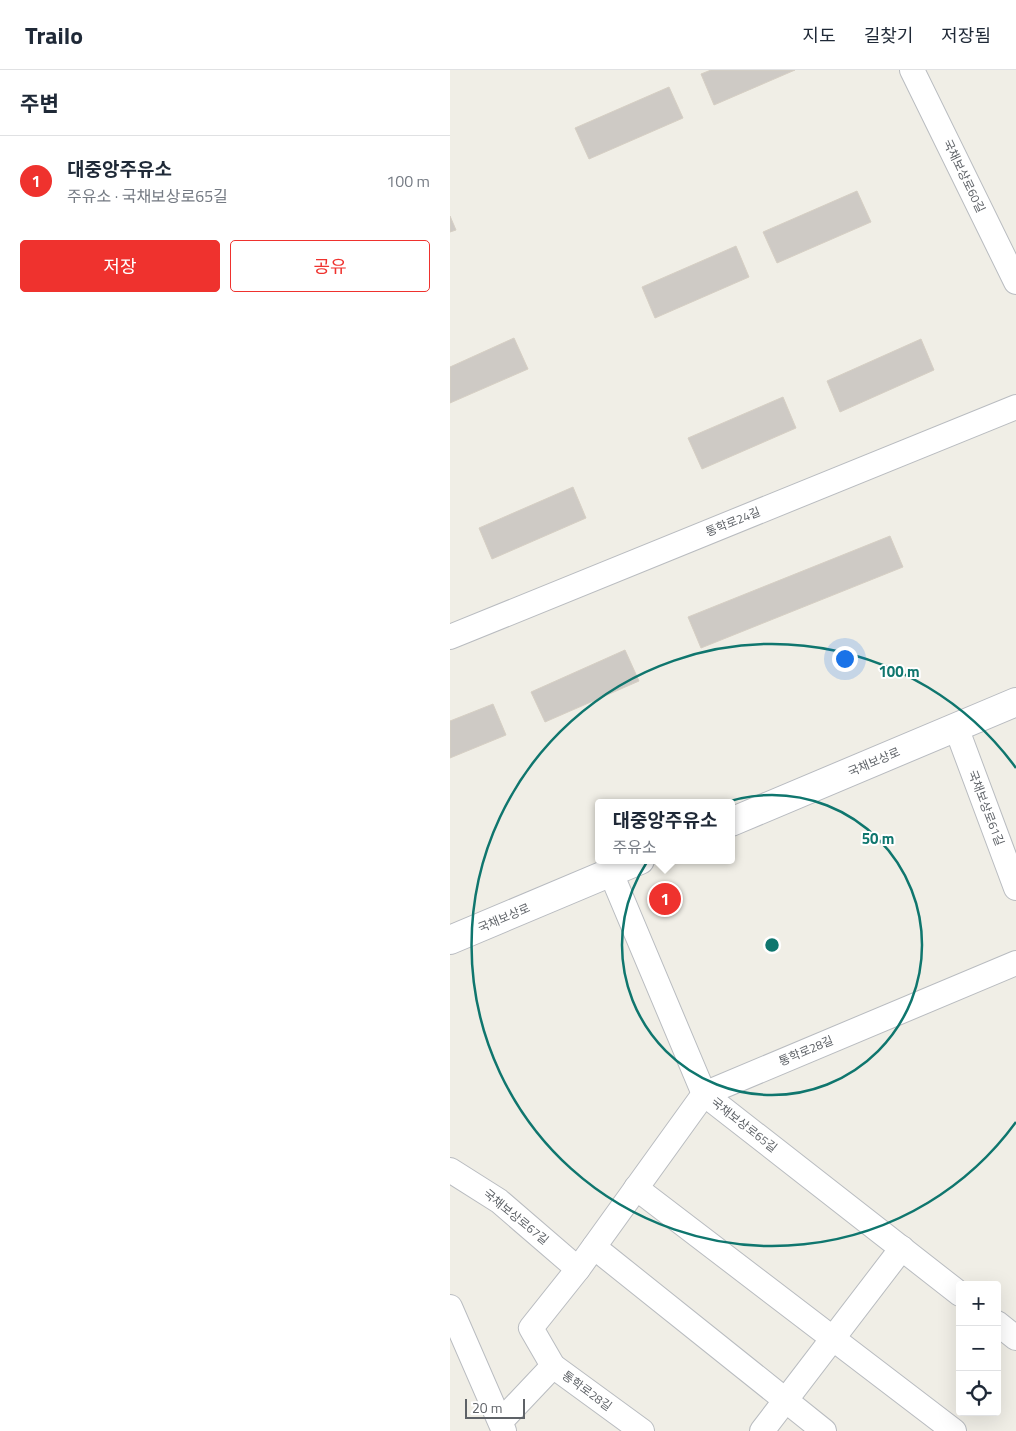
<!DOCTYPE html>
<html lang="ko">
<head>
<meta charset="utf-8">
<style>
	:root { --surface:#fff; --page:#f6f6f7; --text:#1f2937; --muted:#747a83; --line:#e0e1e3; --accent:#ef322e }
	body { margin:0; font-family:"Titillium Web","Noto Sans KR",sans-serif; background:var(--page); color:var(--text) }
	.controls { position:absolute; right:15px; bottom:15px; display:grid; overflow:hidden; border-radius:5px; box-shadow:0 5px 20px #0002 }
	.controls button { width:45px; height:45px; display:grid; place-items:center; padding:0; border:0; border-bottom:1px solid var(--line); background:var(--surface); color:var(--text); font:25px sans-serif }
	.scale { position:absolute; left:15px; bottom:12px; width:60px; box-sizing:border-box; padding-left:5px; border:2px solid #5e6267; border-top:0; font-size:14px; line-height:18px; white-space:nowrap; color:#5e6267; -webkit-text-stroke:4px #fff; paint-order:stroke }
	.you { position:absolute; left:394px; top:588px; width:18px; height:18px; margin:-12px; border:4px solid #fff; border-radius:50%; background:#1a73e8; box-shadow:0 0 0 8px #1a73e833 }
	.badge { display:grid; place-items:center; width:32px; height:32px; border-radius:50%; background:var(--accent); color:#fff; font-size:16px; font-weight:700 }
	.pin { position:absolute; translate:-50% -50%; border:2px solid #fff; box-shadow:0 1px 5px #0006 }
	.popup { position:absolute; left:145px; top:729px; width:140px; height:65px; box-sizing:border-box; display:grid; place-content:center; border-radius:5px; background:var(--surface); filter:drop-shadow(0 1px 4px #0005); font-size:16px; white-space:nowrap; color:var(--muted) }
	.popup b { font-size:19px; color:var(--text) }
	.popup::after { content:''; position:absolute; left:50%; top:100%; margin-left:-10px; border:10px solid transparent; border-top-color:var(--surface) }
	.list { margin:0; padding:0; list-style:none }
	h2 { display:flex; justify-content:space-between; align-items:center; height:65px; margin:0; padding:0 20px; font-size:21px }
	h2 small { font-size:16px; font-weight:400; color:var(--muted) }
	.list li { display:grid; grid-template-columns:32px 1fr auto; gap:15px; align-items:center; box-sizing:border-box; height:90px; padding:0 20px; border-top:1px solid var(--line) }
	.list b { display:block; font-size:19px; white-space:nowrap }
	.list p { margin:0; font-size:16px; white-space:nowrap; color:var(--muted) }
	.list em { font-size:16px; font-style:normal; color:var(--muted) }
	.actions { display:flex; gap:10px; padding:15px 20px }
	.actions a { flex:1; padding:11px 0; border:1px solid var(--accent); border-radius:5px; text-align:center; font-size:18px; color:var(--accent) }
	.actions .main { background:var(--accent); color:#fff }
	.icon { flex:none; width:28px; height:28px; fill:none; stroke:currentColor; stroke-width:2; stroke-linecap:round; stroke-linejoin:round }
	.map { position:relative; flex:none; width:566px; height:1361px; overflow:hidden }
	header { display:flex; align-items:center; gap:30px; box-sizing:border-box; height:70px; padding:0 25px; background:var(--surface); border-bottom:1px solid var(--line) }
	header strong { font-size:24px }
	nav { display:flex; gap:28px; margin-inline-start:auto; font-size:18px }
	main { display:flex }
	aside { flex:1; background:var(--surface) }
	.map>svg:first-child { display:block }
</style>
</head>
<body>
<header>
<strong>Trailo</strong>
<nav><a>지도</a><a>길찾기</a><a>저장됨</a></nav>
</header>
<main>
<aside>
<h2>주변<small></small></h2>
<ul class="list">
<li><span class="badge">1</span><div><b>대중앙주유소</b><p>주유소 · 국채보상로65길</p></div><em>100 m</em></li>
</ul>
<div class="actions"><a class="main">저장</a><a>공유</a></div>
</aside>
<div class="map">
<svg width="566" height="1361" viewBox="0 0 566 1361">
	<rect width="100%" height="100%" fill="#f0eee6"/>
	<!-- building -->
	<g fill="#cecac5" stroke="#d6cfc4">
		<path d="M261,0H345L264,35L251,4Z"/>
		<path d="M219,17L233,48L139,89L125,58Z"/>
		<path d="M407,121L421,152L327,193L313,162Z"/>
		<path d="M0,146L6,160L0,162Z"/>
		<path d="M286,176L299,207L205,248L192,217Z"/>
		<path d="M64,268L78,299L0,333V297Z"/>
		<path d="M471,269L484,300L390,342L377,311Z"/>
		<path d="M333,327L346,358L252,399L238,368Z"/>
		<path d="M123,417L136,448L42,489L29,458Z"/>
		<path d="M440,466L453,497L251,578L238,547Z"/>
		<path d="M175,580L189,611L95,652L81,622Z"/>
		<path d="M43,634L56,665L0,688V651Z"/>
	</g>
	<g fill="none" stroke-linecap="round" stroke-linejoin="round">
		<defs>
			<g id="minor">
				<path d="M462,0L566,212"/>
				<path d="M0,567L566,337"/>
				<path d="M506,657L566,818"/>
				<path d="M161,803L254,1024L510,1224"/>
				<path d="M0,1100L49,1131L128,1199"/>
				<path d="M186,1118L504,1361"/>
				<path d="M144,1177L374,1361"/>
				<path d="M0,1237L54,1361"/>
				<path d="M547,1253L566,1268"/>
				<path d="M51,1351L103,1296"/>
				<path d="M192,1361L103,1296L81,1258L128,1199L254,1024L566,893"/>
				<path d="M312,1361L452,1178"/>
			</g>
			<g id="secondary">
				<path d="M281,752L566,632"/>
				<path d="M0,870L190,790"/>
			</g>
		</defs>
		<!-- minor casing -->
		<use href="#minor" stroke="#b9bcc0" stroke-width="26"/>
		<!-- secondary casing -->
		<use href="#secondary" stroke="#b8bbc0" stroke-width="30"/>
		<!-- minor -->
		<use href="#minor" stroke="#fff" stroke-width="24"/>
		<!-- secondary -->
		<use href="#secondary" stroke="#fff" stroke-width="28"/>
	</g>
	<!-- distance rings -->
	<g fill="none" stroke="#0f766e" stroke-width="2.5">
		<circle cx="322" cy="875" r="150"/>
		<path d="M566 1052A301 301 0 1 1 566 698"/>
	</g>
	<g text-anchor="middle" stroke-width="4" stroke-linejoin="round" paint-order="stroke">
		<!-- street labels -->
		<g font-size="12" fill="#5e6267" stroke="#fff">
			<text transform="translate(514 106) rotate(64)" y="4">국채보상로60길</text>
			<text transform="translate(283 452) rotate(-22)" y="4">통학로24길</text>
			<text transform="translate(424 692) rotate(-23)" y="4">국채보상로</text>
			<text transform="translate(536 738) rotate(69)" y="4">국채보상로61길</text>
			<text transform="translate(54 848) rotate(-23)" y="4">국채보상로</text>
			<text transform="translate(356 981) rotate(-23)" y="4">통학로28길</text>
			<text transform="translate(294 1055) rotate(38)" y="4">국채보상로65길</text>
			<text transform="translate(66 1147) rotate(39)" y="4">국채보상로67길</text>
			<text transform="translate(137 1321) rotate(36)" y="4">통학로28길</text>
		</g>
	</g>
	<circle cx="322" cy="875" r="8" fill="#0f766e" stroke="#fff" stroke-width="2.5"/>
	<g font-size="15" text-anchor="middle" font-weight="bold" fill="#0f766e" stroke="#fff" stroke-width="4" stroke-linejoin="round" paint-order="stroke">
		<text x="449" y="607">100 m</text>
		<text x="428" y="774">50 m</text>
	</g>
</svg>
<div class="controls">
<button>+</button>
<button>−</button>
<button><svg class="icon" aria-label="locate" viewBox="0 0 24 24"><circle cx="12" cy="12" r="6"/><path d="M12 2v4M12 18v4M2 12h4M18 12h4"/></svg></button>
</div>
<div class="scale">20 m</div>
<div class="you"></div>
<div class="pin badge" style="left:215px;top:829px">1</div>
<div class="popup"><b>대중앙주유소</b>주유소</div>
</div>
</main>
</body>
</html>
